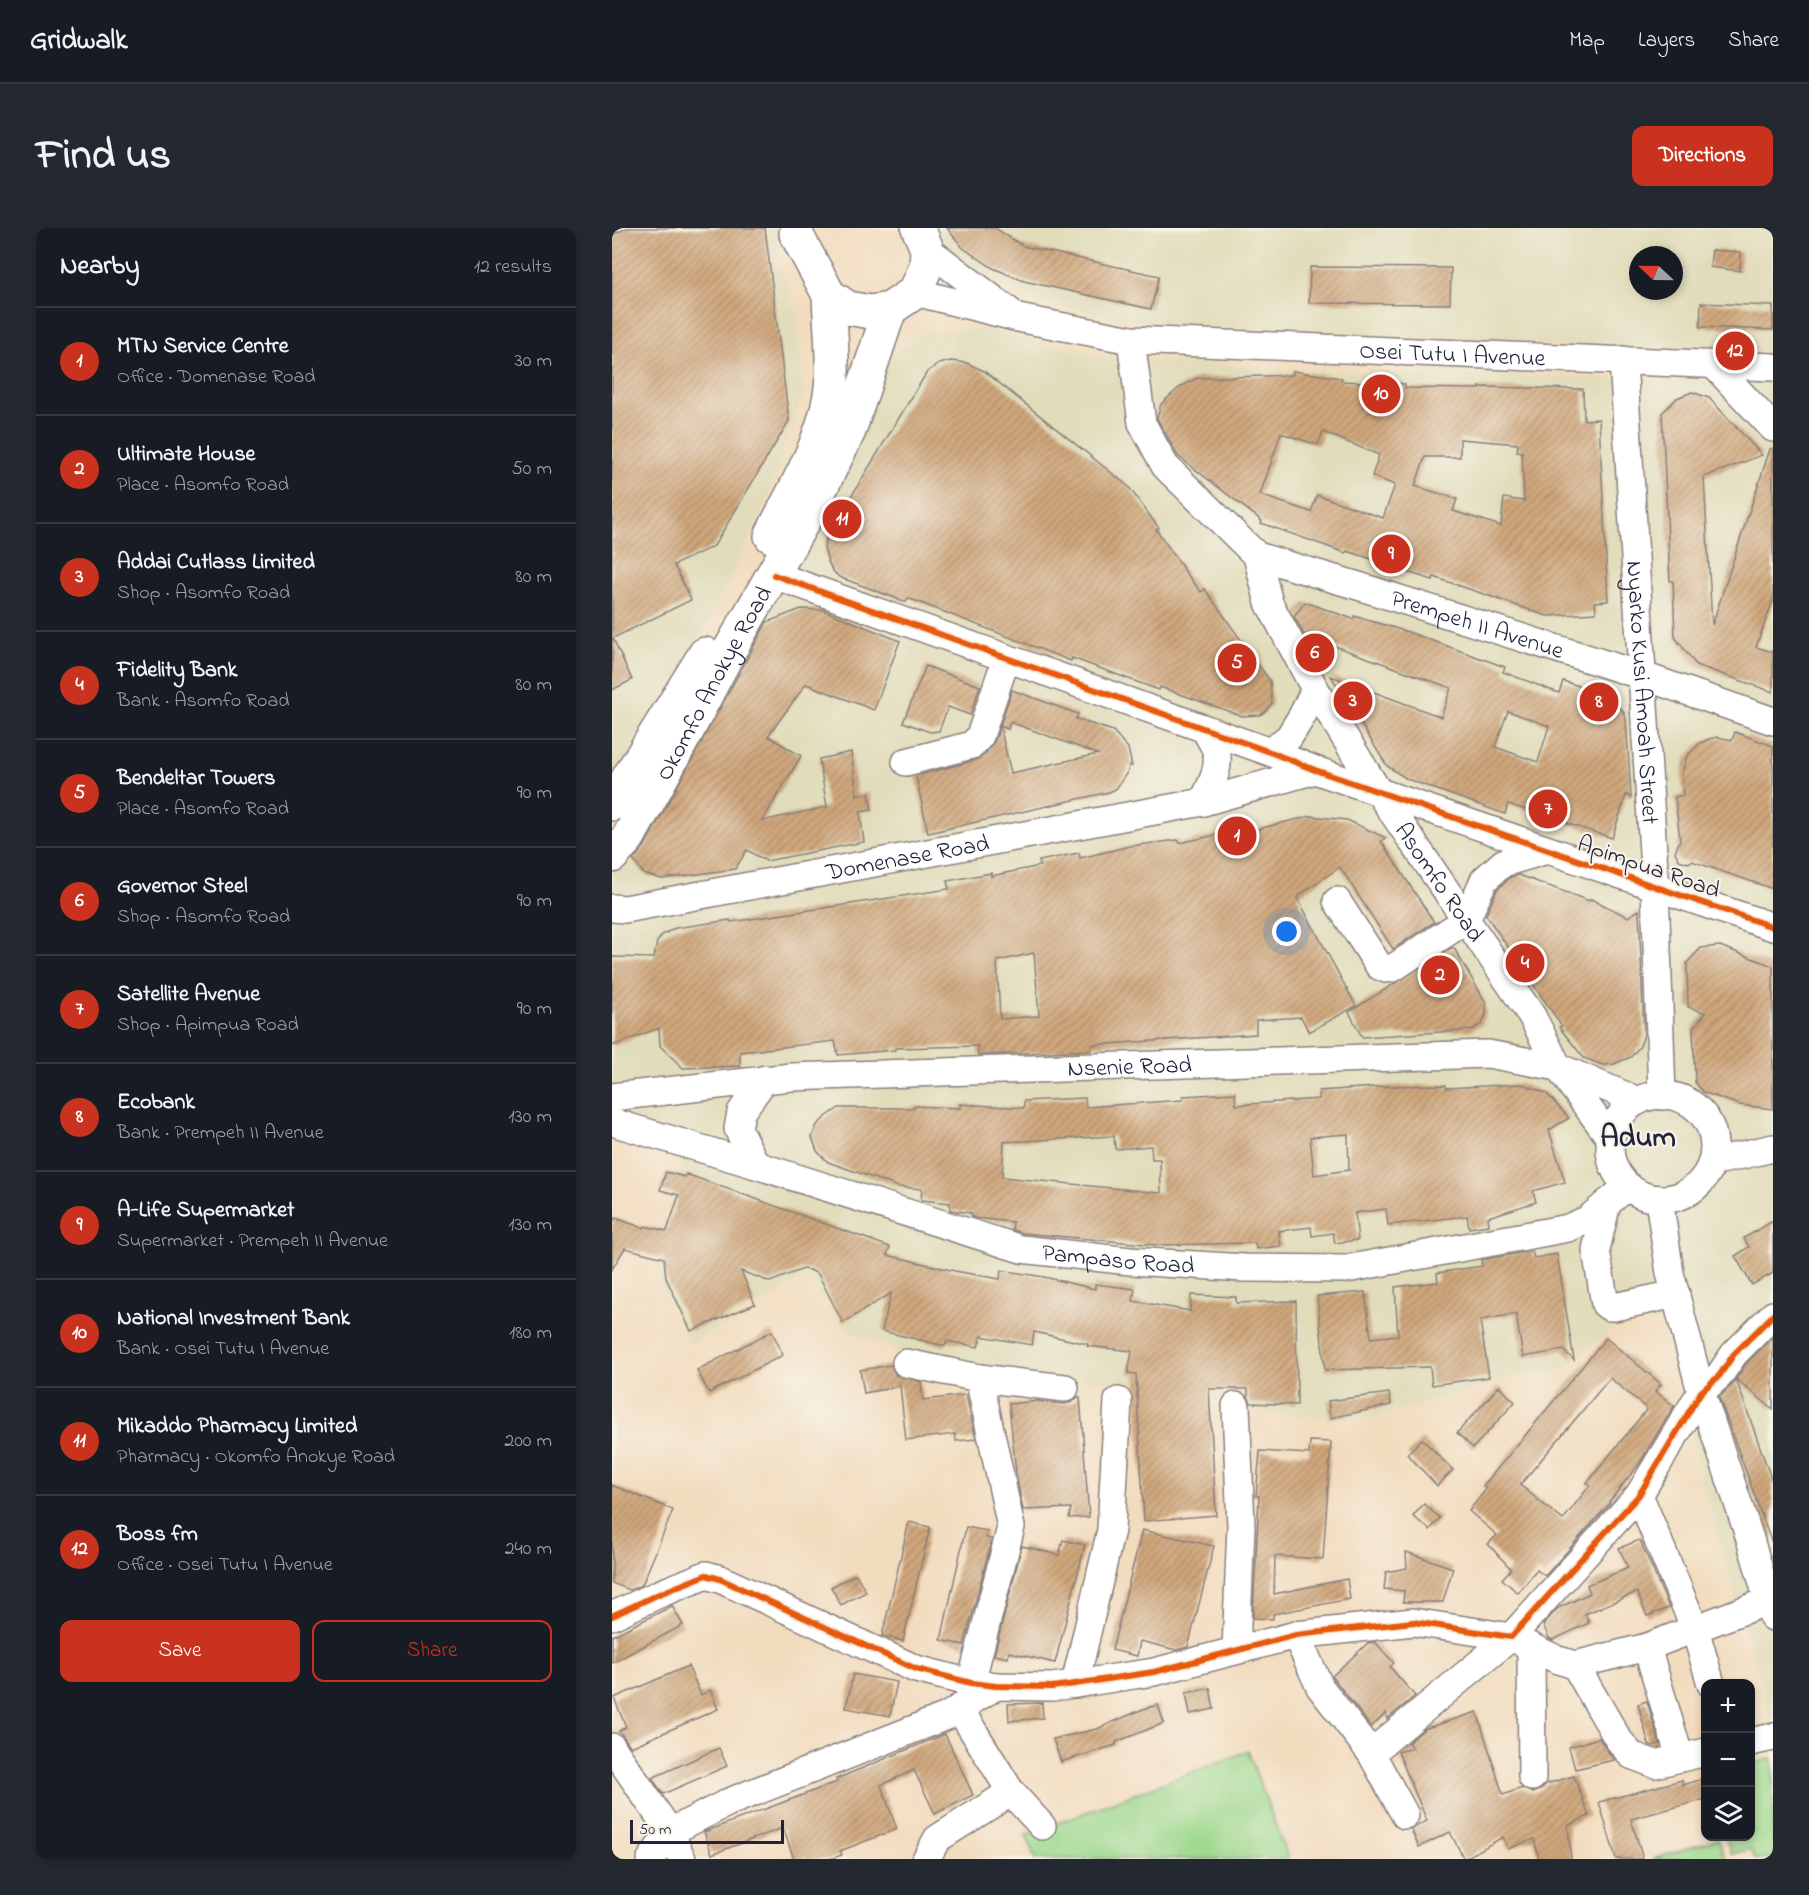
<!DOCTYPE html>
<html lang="en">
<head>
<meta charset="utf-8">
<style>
	:root { --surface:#171b24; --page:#242831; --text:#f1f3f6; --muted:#9ea1a6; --line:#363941; --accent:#c8321e }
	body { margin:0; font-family:"Indie Flower",sans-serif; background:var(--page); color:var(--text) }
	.controls { position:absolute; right:18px; bottom:18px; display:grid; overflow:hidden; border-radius:12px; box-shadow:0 3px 9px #0003 }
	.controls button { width:54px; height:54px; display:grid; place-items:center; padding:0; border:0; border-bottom:2px solid var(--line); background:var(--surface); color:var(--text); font:30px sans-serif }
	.compass { position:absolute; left:1017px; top:18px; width:54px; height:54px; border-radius:50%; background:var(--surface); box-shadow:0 3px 9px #0003; rotate:292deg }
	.scale { position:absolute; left:18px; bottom:15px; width:154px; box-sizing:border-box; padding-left:6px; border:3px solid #22223b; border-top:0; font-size:16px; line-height:21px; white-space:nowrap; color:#22223b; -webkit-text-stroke:4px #f7f3e8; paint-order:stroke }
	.you { position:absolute; left:675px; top:704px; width:21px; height:21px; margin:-15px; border:4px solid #fff; border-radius:50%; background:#1a73e8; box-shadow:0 0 0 9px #1a73e833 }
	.badge { display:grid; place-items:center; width:39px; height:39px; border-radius:50%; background:var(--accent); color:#fff; font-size:20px; font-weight:700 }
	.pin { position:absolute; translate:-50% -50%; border:3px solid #fff; box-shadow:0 2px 6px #0006 }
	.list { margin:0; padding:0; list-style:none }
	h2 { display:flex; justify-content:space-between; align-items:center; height:78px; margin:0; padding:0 24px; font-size:26px }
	h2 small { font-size:20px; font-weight:400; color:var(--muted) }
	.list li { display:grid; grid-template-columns:39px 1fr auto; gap:18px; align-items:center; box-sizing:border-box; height:108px; padding:0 24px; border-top:2px solid var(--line) }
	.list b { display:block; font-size:22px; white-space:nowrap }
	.list p { margin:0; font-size:20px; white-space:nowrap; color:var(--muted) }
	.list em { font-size:20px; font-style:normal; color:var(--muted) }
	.actions { display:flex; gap:12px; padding:18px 24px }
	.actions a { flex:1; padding:14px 0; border:2px solid var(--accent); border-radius:12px; text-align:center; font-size:21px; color:var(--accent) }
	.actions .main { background:var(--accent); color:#fff }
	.icon { flex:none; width:33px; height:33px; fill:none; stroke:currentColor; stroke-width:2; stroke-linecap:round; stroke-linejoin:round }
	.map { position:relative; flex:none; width:1161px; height:1631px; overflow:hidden; border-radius:12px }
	header { display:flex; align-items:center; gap:36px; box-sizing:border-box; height:84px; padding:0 30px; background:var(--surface); border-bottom:2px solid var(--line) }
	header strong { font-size:28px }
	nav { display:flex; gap:33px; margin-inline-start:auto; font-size:21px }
	.intro { display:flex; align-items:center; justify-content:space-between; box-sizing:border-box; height:144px; padding:0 36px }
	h1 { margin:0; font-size:42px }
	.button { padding:15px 27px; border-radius:12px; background:var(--accent); color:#fff; font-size:21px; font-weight:700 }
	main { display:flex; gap:36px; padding:0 36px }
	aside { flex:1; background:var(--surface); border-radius:12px; box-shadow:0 3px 9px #0003 }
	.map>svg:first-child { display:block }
</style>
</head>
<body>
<header>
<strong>Gridwalk</strong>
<nav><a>Map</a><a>Layers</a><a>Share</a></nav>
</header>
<div class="intro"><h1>Find us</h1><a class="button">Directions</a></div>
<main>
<aside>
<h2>Nearby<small>12 results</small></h2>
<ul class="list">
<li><span class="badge">1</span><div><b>MTN Service Centre</b><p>Office · Domenase Road</p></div><em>30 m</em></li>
<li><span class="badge">2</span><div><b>Ultimate House</b><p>Place · Asomfo Road</p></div><em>50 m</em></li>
<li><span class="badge">3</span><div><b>Addai Cutlass Limited</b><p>Shop · Asomfo Road</p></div><em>80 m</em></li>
<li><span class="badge">4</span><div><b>Fidelity Bank</b><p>Bank · Asomfo Road</p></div><em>80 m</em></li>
<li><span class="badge">5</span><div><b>Bendeltar Towers</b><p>Place · Asomfo Road</p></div><em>90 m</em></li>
<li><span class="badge">6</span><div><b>Governor Steel</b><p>Shop · Asomfo Road</p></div><em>90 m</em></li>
<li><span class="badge">7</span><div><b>Satellite Avenue</b><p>Shop · Apimpua Road</p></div><em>90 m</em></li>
<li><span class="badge">8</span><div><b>Ecobank</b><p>Bank · Prempeh II Avenue</p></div><em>130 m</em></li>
<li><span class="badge">9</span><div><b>A-Life Supermarket</b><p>Supermarket · Prempeh II Avenue</p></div><em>130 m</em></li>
<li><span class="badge">10</span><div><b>National Investment Bank</b><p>Bank · Osei Tutu I Avenue</p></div><em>180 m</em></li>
<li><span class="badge">11</span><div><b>Mikaddo Pharmacy Limited</b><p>Pharmacy · Okomfo Anokye Road</p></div><em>200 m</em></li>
<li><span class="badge">12</span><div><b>Boss fm</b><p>Office · Osei Tutu I Avenue</p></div><em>240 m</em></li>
</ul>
<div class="actions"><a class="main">Save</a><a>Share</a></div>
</aside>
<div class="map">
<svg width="1161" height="1631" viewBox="0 0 1161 1631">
	<defs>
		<pattern id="building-hatch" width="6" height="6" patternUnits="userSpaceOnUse" patternTransform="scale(1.5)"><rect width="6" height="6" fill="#d0a77c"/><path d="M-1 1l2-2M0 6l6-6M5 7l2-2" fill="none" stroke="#a88867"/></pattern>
	</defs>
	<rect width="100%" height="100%" fill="#f7f3e8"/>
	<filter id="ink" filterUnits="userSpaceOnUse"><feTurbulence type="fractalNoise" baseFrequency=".0167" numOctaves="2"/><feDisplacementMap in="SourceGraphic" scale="12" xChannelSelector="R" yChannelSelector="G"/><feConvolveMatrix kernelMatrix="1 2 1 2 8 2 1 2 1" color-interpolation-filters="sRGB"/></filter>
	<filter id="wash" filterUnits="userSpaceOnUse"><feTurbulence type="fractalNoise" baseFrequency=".008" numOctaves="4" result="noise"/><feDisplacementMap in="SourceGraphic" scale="24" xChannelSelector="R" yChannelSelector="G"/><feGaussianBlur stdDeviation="1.35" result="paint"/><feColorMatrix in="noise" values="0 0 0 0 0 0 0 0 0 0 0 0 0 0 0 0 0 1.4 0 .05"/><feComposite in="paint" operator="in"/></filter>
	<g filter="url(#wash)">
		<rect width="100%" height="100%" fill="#f2dcbe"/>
		<!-- built -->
		<g fill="#e1dcba" fill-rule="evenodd">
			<path d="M0,0H170L165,30L185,86L191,165L156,270L85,416L0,552Z"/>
			<path d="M324,0H1161V126L763,109L527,94L434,75L386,57L334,29ZM1026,27H1062V63H1026Z"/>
			<path d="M372,101L493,129L678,142L1161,155V1498L1087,1243L1061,1092L1006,1097L945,1143L890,1152L759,1191L669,1187L541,1158L329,1139L237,1104L193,1049L78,1116L47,1054L46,1019L69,945L72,915L0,899V638L271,136L311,104Z"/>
		</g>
		<!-- grass -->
		<g fill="#9dd88c" stroke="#607d64" stroke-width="1.5">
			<path d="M636,1523L676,1631H423L414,1607Z"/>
			<path d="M1159,1530L1161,1531V1631H1143L1139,1621L1119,1626L1114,1609L1138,1608L1139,1537Z"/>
			<path d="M1106,1611L1113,1631H1041Z"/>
		</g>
		<g id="blocks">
			<!-- building -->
			<g fill="url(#building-hatch)" fill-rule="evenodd">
				<path d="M15,0H153L177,193L102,318L62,337L79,372L1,410L20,452L0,462V7Z"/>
				<path d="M335,0H383L411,18L547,48L539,81L412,53L381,40L351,20Z"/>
				<path d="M1100,22L1129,24L1128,43L1098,39Z"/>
				<path d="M698,39L839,40L838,76L697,75Z"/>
				<path d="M1089,75L1161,78V102L1088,99Z"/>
				<path d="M339,133L355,135L372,143L516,258L547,300L544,301L575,346L589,364L593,361L658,453L660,475L654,483L648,487L630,488L548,459L547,462L460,430L459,433L296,370L294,374L227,349L220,342L216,334L212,320L215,308L315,144L327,136Z"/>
				<path d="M681,143L730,150L729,153L793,156V160L868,161V159L971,161L972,192L987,191L996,373L983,374L984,385L935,388L822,349L821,352L778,339V337L735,323L734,325L649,295L650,293L566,228L545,190L549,176L568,159L585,150L680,147ZM711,204L767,227L760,248L783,257L771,290L705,267L699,284L648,267L669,205L706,217ZM848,211L906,216L905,224H910L912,273L892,270L889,298L841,283L845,271L803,258L813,229H848Z"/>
				<path d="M1080,164L1097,170L1150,227L1092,249L1100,397L1158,221H1161V373L1144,419L1161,424V464L1084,437L1063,409L1061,353H1058L1050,185L1065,170Z"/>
				<path d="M693,374L741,391L742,388L796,404L893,439L891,444L947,465L951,453L990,465L1000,471L1011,483L1014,491L1019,569L1014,567L1000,610L896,576L893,586L795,551L775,538L719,448L829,489L839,460L717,416L709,439L682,388ZM896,483L937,498L926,534L883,519Z"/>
				<path d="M189,381L211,382L288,413L262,482L194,456L156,508L189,528L150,593L215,579L207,531L239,524L245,567L257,565L260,582L248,584L252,614L154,633L135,622L123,641L50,651L32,646L21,632L32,619L155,394Z"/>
				<path d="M314,438L368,458L358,487L336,479L327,503L318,504L291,494Z"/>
				<path d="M400,462L466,486L464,491L501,503L516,520L520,538L517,537L516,543L504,561L497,564L316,605L304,548L364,532L372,527L383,513ZM398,494L486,526L399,545L388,498L396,501Z"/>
				<path d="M1123,504L1161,518V661L1080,633L1076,635L1067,632L1063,624L1068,612L1063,569L1071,567L1070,544L1075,528L1088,515L1097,511L1105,509L1120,512Z"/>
				<path d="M698,588L735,592L774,610L769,613L822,694L781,721L728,639L685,669L744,778L697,804L689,789L644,792V806L480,817V822L366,827V818L283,820V822L226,827L223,813L128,824V838L71,840L48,818L47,800L0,818V729L42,730L45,714L50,707L63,700L118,692L119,694L337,661L335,653L379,645V648L428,638L427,633L467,625L468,630L518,618L566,612L568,615L640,599L642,602ZM422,725L427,788L388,791L385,733Z"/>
				<path d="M907,647L977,673L979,671L1016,689L1027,682L1032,807L1028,818L1019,829L1002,836L991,837L972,830L947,799L950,798L918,752L916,754L896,723L898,722L874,687L885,662L899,649Z"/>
				<path d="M1108,718L1161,738V881L1128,877L1091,864L1083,854L1081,800L1094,785L1076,779L1075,735L1089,720Z"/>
				<path d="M839,720H842L874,775V786L870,796L860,802L750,809L737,784Z"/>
				<path d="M910,856L934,865L957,890L937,902L953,954L921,963L924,974L876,989L877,997L857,1000L855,988L776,997L774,981L743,985L746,1012L723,1015L721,1005L700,1008L699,999L667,1003L669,1018L644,1021L643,1015L544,1017L410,1005L400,1002L401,994L362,990L359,988V985L338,982V975L309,972L310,961L287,959L216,934L205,923L200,909L205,897L215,888L227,880H301V878L348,880V876L412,880V873L473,870L474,879L571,872V868L623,865L624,877L707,871V863L778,858L834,857V860ZM736,906L737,942L702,947L698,909ZM502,908L503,921L539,918L540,931H548L549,965L390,949L392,914Z"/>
				<path d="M54,944L73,949L74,946L278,1019L275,1027L343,1043L388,1051L389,1042L432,1049L483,1061V1056L523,1061L521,1073L578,1083L579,1067L624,1069V1075L684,1073L685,1177L639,1175L636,1168V1161H597L604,1287L532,1293L524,1146L516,1145L520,1123L475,1118L476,1116L422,1104L420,1117L369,1108L366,1119L335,1113L333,1118L270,1103L279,1065L231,1095L206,1046L198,1042L191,1041L158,1054L129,1043L143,1076L79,1103L54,1050L52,1030L13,1020L0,1041V999L3,990L32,1000L33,998L55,1003L67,967L48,962Z"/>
				<path d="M1161,993V1045L1140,1057L1123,1028L1137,1019L1132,1010Z"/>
				<path d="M920,1023L922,1030L945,1026L962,1132L951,1122L911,1129L904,1086L868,1092L877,1149L820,1157L818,1139L713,1142L705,1068L753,1064L759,1110L786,1107L783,1059L826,1054L825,1045L870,1038L869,1032Z"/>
				<path d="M160,1103L171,1127L97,1165L85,1142Z"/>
				<path d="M1161,1109V1181L1124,1151L1161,1256V1313H1159L1107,1169L1120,1157L1134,1136Z"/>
				<path d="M994,1110L1049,1156L1043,1163L1062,1178L1027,1236L997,1274L998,1275L933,1348L925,1342L906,1365L890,1351L899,1341L876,1316L885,1307L857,1283L874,1261L871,1258ZM998,1150L1035,1181L975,1255L978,1257L951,1292L908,1257Z"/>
				<path d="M279,1137L284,1147L309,1154L311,1172L354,1167L364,1211L344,1213L343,1206L294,1212L288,1158L252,1165L248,1142Z"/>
				<path d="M887,1158L903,1174L861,1220L845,1205Z"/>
				<path d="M777,1165L779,1177L718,1190L716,1173Z"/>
				<path d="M466,1169H468L477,1289L457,1290L459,1280L411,1282L404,1245L397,1176L426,1173L452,1176L460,1174Z"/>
				<path d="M810,1211L841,1242L825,1258L795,1226Z"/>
				<path d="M698,1213L719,1214L711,1331L663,1328L662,1366L735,1351L738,1371L661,1386V1391L641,1390L647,1268H644L648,1223L697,1226Z"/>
				<path d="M0,1257L61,1282L30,1357L18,1362L0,1355Z"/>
				<path d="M812,1276L828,1290L818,1302L801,1288Z"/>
				<path d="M297,1294L318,1299L291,1413L270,1408Z"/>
				<path d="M354,1299L375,1303L374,1310L380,1311L352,1417L329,1412Z"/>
				<path d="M530,1302L602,1318L576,1419L564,1422L528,1413L525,1428L500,1422Z"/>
				<path d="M451,1312L473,1317L443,1435L397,1424L396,1430L382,1427L410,1318L447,1327Z"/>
				<path d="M1028,1312L1057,1380L1035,1388L1025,1364L973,1386L977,1395L941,1412L937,1410L931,1397L946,1380L978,1365L975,1357L1016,1340L1007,1320Z"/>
				<path d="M794,1324L841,1340L831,1374H791L792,1363L772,1361L774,1344L795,1340Z"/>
				<path d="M244,1346L254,1364L229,1377L219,1359Z"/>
				<path d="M60,1378L71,1397L0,1435V1408Z"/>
				<path d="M763,1414L782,1435L778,1439L803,1468L775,1491L774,1485L759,1499L720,1448L756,1415Z"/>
				<path d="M76,1438L89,1467L98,1462L106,1481L19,1519L7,1503L14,1499L2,1470Z"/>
				<path d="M241,1446L285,1454L278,1488L234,1480Z"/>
				<path d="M598,1460L602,1481L578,1486L574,1465Z"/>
				<path d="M1035,1473L1048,1516L1041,1518L1037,1517L1026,1476Z"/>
				<path d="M430,1475L431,1490L397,1493L396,1476Z"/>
				<path d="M546,1477L552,1495L504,1514V1517L449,1534L441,1511L485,1501L531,1481Z"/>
				<path d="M865,1484L891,1567L910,1560L921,1565L928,1562L934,1556L962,1548L977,1588L956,1597L959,1631H927L922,1611L896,1621L891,1609L852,1631L838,1604L807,1619L799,1601L815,1593L786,1524L801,1520L796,1515L812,1501Z"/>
				<path d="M333,1506L361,1567L323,1586L302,1542L269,1557L285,1601L228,1623L230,1627L218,1631H182L171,1600L100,1626L92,1604L225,1554L224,1551Z"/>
				<path d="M987,1510L1002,1532L963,1541L957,1519Z"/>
				<path d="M107,1520L115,1538L51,1566L40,1550Z"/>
				<path d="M1094,1550V1571L1019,1591L1031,1631H1004L987,1574L1070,1552L1071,1557Z"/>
			</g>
		</g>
	</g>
	<g filter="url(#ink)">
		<use href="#blocks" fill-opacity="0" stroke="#8a7f7c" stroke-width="1.5"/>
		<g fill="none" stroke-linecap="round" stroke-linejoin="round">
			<defs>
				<g id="minor">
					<path d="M315,21L398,84"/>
					<path id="s1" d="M303,64L406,90L519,112L1161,139"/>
					<path id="s2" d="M519,112L530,195L553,238L645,328L743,357L1031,448L1161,493"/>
					<path id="s3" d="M1011,132L1043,658L1050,868"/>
					<path d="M1102,137L1161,200"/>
					<path id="s4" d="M645,328L657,375L703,461L766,563L920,788L946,839L999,911"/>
					<path d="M162,347L658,524L703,542L1161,699"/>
					<path d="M658,524L677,509L690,488L703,461"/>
					<path d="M294,534L360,517L368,508L394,431"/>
					<path d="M591,574C598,559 609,540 604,523C602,516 596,508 593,501"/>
					<path d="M725,673L767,738L774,741L781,740L854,692L872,652L891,635L935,622"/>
					<path id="s5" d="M0,680L13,681L591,574L703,542"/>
					<circle cx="1050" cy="919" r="52"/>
					<path id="s6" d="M0,869L179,849L876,826L946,839L1026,873"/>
					<path id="s7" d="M0,894L144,937L409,1021L518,1033L633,1040L734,1041L956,1000L975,992L1016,958"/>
					<path d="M1100,934L1161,920"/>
					<path d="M144,937L126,901L129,884L153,851"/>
					<path d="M1047,971L1058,1045L1089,1164L1138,1311L1161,1389"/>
					<path d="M995,975L984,1022L993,1076L997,1079H1002L1064,1066"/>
					<path d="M294,1135L367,1150L399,1299L359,1455"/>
					<path d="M367,1150L453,1160"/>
					<path d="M1027,1267L1083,1401L1099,1456"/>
					<path d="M0,1388L47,1366L94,1347L108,1351L304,1441L359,1455L384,1458L440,1459L463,1456L542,1444L684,1407L801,1394L899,1409L946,1432L963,1437L1035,1419L1156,1373"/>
					<path d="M684,1407L708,1459L759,1525L793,1587"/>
					<path d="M1035,1419L1068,1530"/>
					<path d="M919,1420L920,1549"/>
					<path d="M624,1422L629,1298L624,1178"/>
					<path d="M963,1437L1006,1511L1019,1527L1043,1536L1094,1524"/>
					<path d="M463,1456L499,1302L506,1173"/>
					<path d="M347,1480L399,1564L430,1598"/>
					<path d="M1138,1514L1161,1509"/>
					<path d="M0,1519L58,1604L70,1631"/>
					<path d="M759,1525L899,1409L1027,1267L1089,1164L1107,1148L1122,1126L1161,1087"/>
					<path d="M39,1631L58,1604L117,1574L335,1488L384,1458"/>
					<path d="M314,1631L325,1611L399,1564"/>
				</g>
				<g id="major">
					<path d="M185,0L184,6L217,67L236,80L258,84L278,81L303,64L314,39L315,21L306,0"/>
					<path d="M159,308C183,259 217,206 220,150C221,123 218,95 217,67"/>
					<path d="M0,576L93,426"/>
					<path id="s8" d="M0,628L16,610L71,511L116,425L202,274L237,203L278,81"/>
				</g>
			</defs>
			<!-- minor casing -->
			<use href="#minor" stroke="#8a7f7c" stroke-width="30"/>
			<!-- major casing -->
			<use href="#major" stroke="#8a7f7c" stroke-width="36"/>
			<!-- minor -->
			<use href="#minor" stroke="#fff" stroke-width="27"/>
			<!-- major -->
			<use href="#major" stroke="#fff" stroke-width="33"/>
			<defs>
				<g id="cycleway">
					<path d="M162,347L658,524L703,542L1161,699"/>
					<path d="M0,1388L47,1366L94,1347L108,1351L304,1441L359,1455L384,1458L440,1459L463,1456L542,1444L684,1407L801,1394L899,1409L1027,1267L1089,1164L1107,1148L1122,1126L1161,1087"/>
				</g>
			</defs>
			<!-- cycleway casing -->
			<use href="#cycleway" stroke="#f7f3e8" stroke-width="10"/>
			<!-- cycleway -->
			<use href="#cycleway" stroke="#e8590c" stroke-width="6"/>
		</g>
	</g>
	<g text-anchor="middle" stroke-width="4.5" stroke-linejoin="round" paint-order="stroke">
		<!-- street labels -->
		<g font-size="24" fill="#22223b" stroke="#f7f3e8">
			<text dy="8" stroke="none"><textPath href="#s1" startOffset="543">Osei Tutu I Avenue</textPath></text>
			<text dy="8" stroke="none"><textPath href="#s2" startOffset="492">Prempeh II Avenue</textPath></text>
			<text dy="8" stroke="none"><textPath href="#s8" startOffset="201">Okomfo Anokye Road</textPath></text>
			<text dy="8" stroke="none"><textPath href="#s3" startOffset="333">Nyarko Kusi Amoah Street</textPath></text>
			<text dy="8" stroke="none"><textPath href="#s5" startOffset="300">Domenase Road</textPath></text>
			<text transform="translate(1037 638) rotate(19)" y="8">Apimpua Road</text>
			<text dy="8" stroke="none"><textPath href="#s4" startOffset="376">Asomfo Road</textPath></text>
			<text dy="8" stroke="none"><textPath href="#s6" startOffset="519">Nsenie Road</textPath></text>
			<text dy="8" stroke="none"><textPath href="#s7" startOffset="526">Pampaso Road</textPath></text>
		</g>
		<!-- district labels -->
		<g font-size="30" font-weight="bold" fill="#22223b" stroke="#f7f3e8">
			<text x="1026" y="918">Adum</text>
		</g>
	</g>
</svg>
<div class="controls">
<button>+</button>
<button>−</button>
<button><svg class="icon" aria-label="layers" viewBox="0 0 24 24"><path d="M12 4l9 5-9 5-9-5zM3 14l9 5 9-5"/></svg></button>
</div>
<svg class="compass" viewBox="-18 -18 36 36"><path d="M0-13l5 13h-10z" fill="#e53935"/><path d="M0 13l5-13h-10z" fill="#9ea1a6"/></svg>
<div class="scale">50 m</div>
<div class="you"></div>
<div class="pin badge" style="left:625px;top:608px">1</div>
<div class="pin badge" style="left:828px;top:747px">2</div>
<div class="pin badge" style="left:741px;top:473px">3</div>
<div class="pin badge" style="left:913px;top:735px">4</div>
<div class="pin badge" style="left:625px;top:435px">5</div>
<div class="pin badge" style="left:703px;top:425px">6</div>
<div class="pin badge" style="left:936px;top:581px">7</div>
<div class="pin badge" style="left:987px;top:474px">8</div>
<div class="pin badge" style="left:779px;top:326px">9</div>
<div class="pin badge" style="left:769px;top:166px">10</div>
<div class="pin badge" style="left:230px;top:291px">11</div>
<div class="pin badge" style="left:1123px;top:123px">12</div>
</div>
</main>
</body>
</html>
